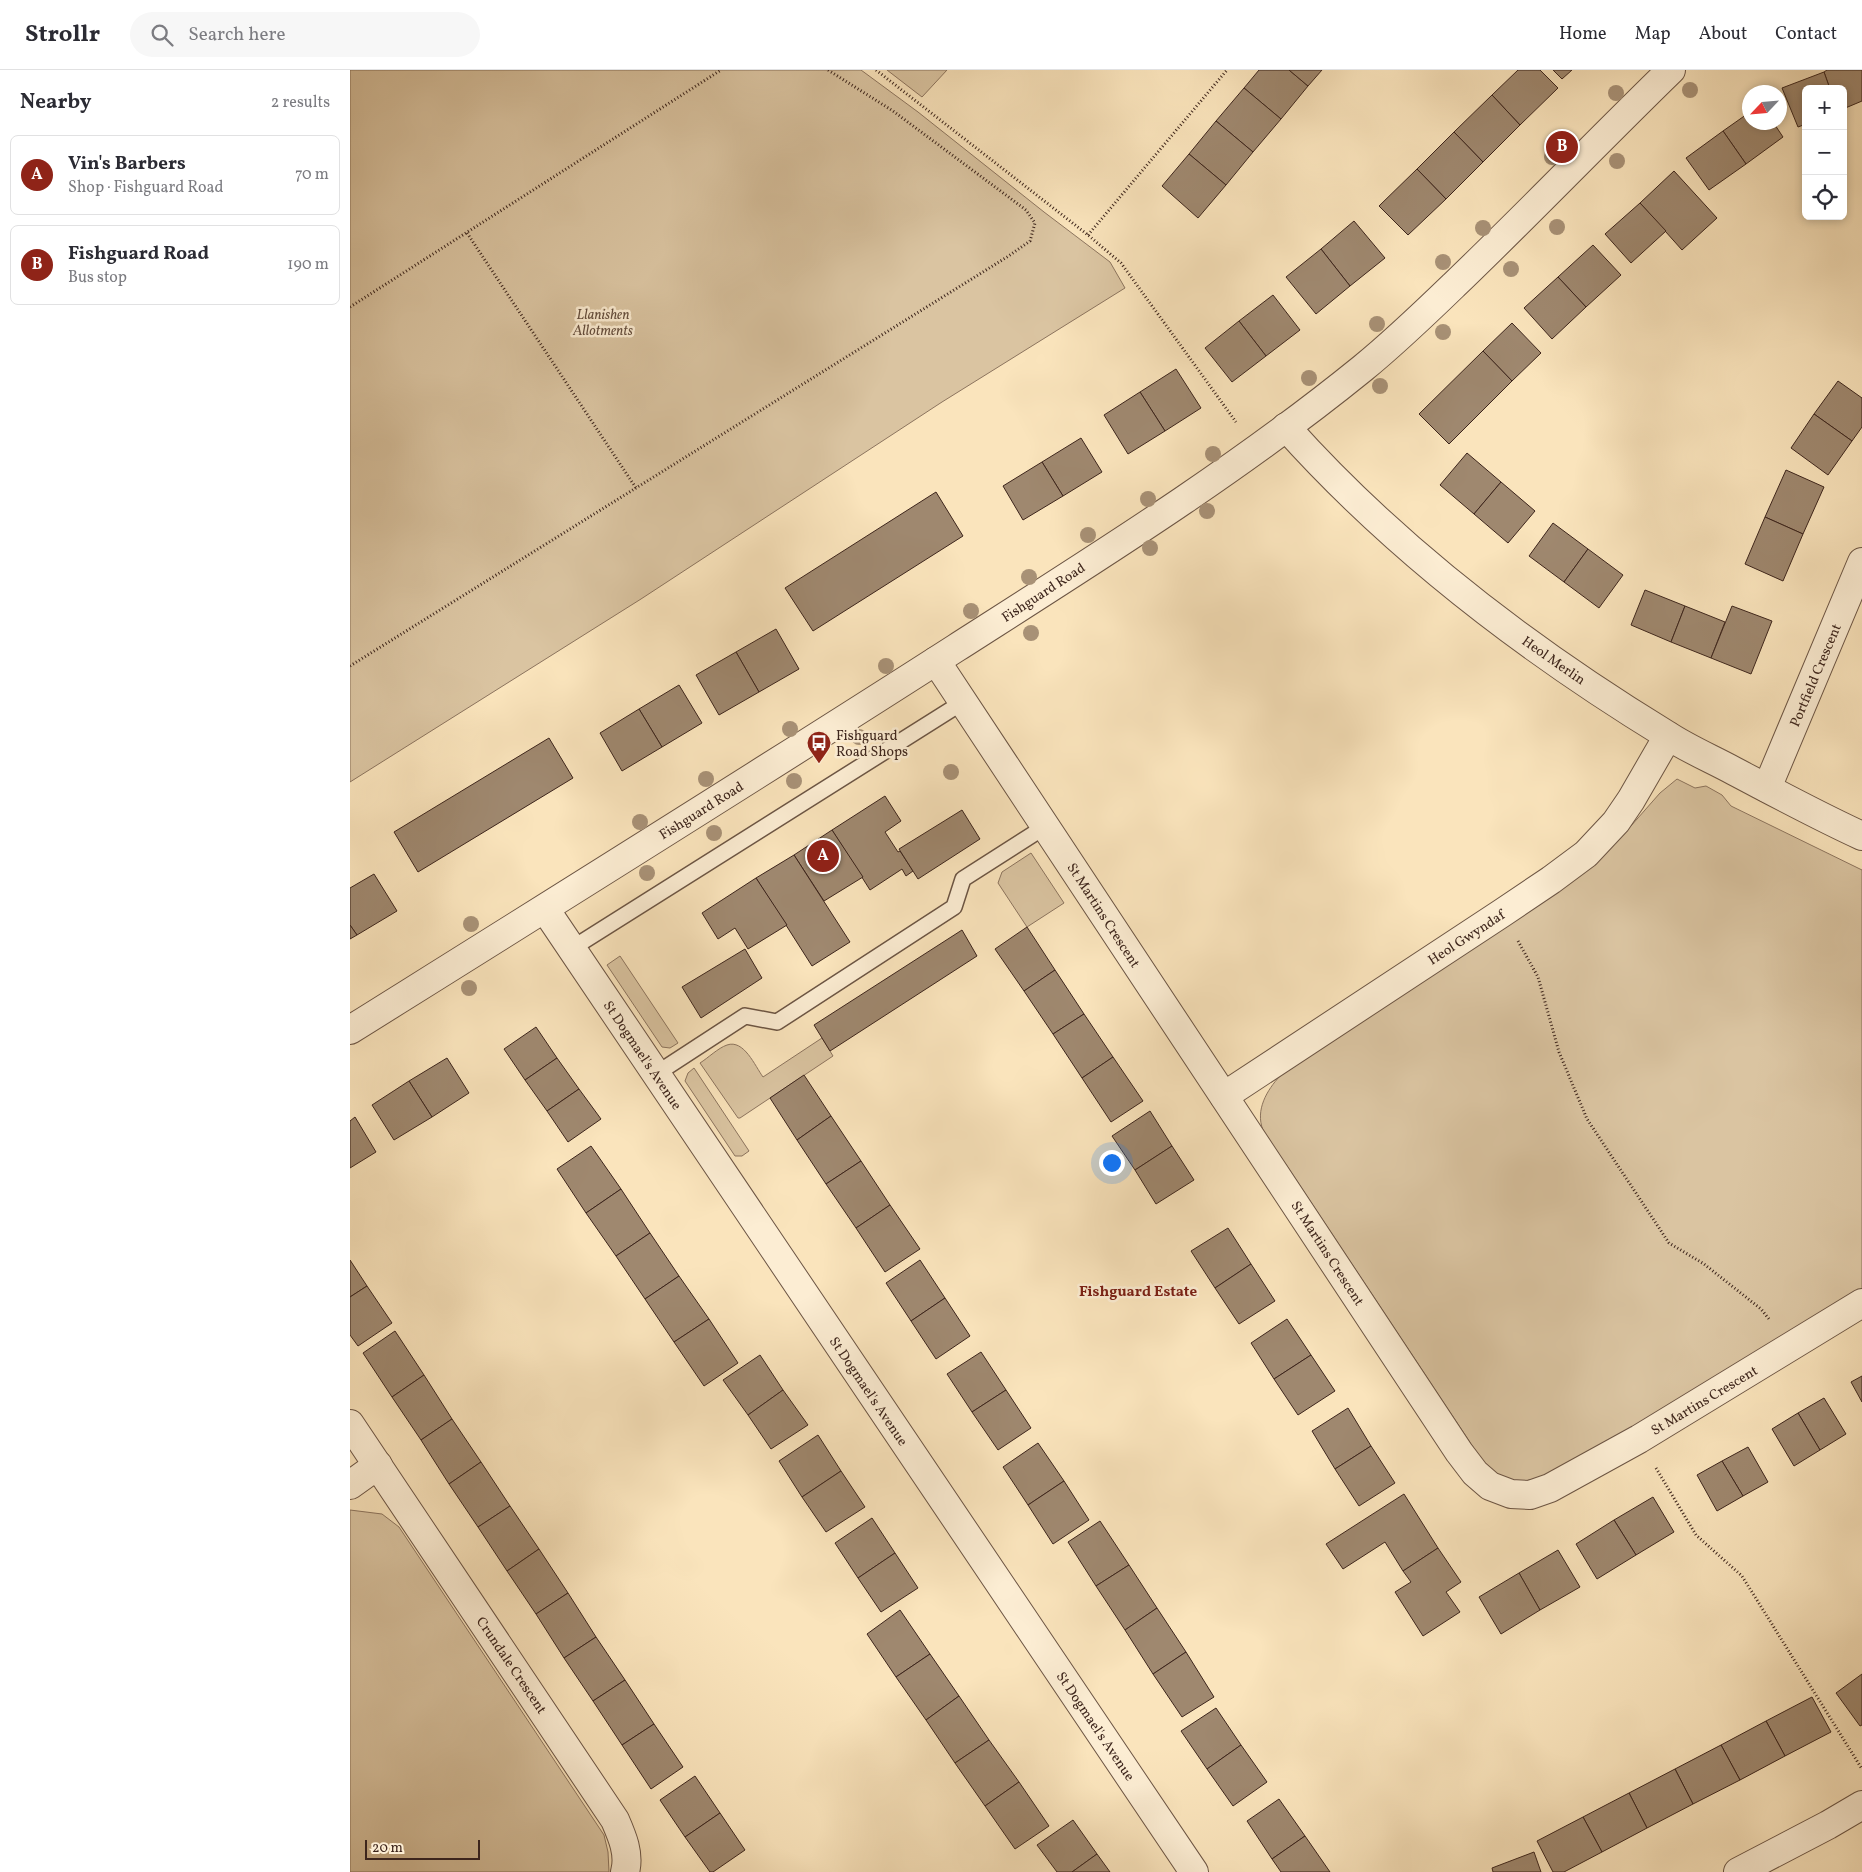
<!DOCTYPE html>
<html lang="en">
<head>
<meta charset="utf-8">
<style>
	:root { --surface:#fff; --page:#f7f7f7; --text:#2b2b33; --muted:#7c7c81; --line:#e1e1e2; --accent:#8f2418 }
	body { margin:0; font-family:Vollkorn,serif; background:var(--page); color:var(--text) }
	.controls { position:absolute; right:15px; top:15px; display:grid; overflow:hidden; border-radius:8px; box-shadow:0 2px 8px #0003 }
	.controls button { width:45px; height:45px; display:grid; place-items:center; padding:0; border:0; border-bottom:1px solid var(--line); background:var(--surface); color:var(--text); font:25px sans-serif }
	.compass { position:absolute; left:1392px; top:15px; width:45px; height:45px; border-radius:50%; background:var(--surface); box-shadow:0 2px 8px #0003; rotate:244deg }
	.scale { position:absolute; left:15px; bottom:12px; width:115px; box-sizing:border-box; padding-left:5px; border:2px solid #3d251c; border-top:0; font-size:14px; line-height:18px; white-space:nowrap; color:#3d251c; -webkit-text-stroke:4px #fcedd3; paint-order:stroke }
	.you { position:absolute; left:761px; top:1092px; width:18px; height:18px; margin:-12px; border:4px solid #fff; border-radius:50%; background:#1a73e8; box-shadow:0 0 0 8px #1a73e833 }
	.badge { display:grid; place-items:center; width:32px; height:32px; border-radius:50%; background:var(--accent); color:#fff; font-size:16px; font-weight:700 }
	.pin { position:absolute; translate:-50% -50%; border:2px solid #fff; box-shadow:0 1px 5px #0006 }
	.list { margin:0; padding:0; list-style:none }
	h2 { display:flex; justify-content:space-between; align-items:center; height:65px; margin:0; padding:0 20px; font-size:21px }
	h2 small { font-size:16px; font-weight:400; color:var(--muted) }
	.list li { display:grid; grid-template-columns:32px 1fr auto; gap:15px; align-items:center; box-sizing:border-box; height:80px; margin:0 10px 10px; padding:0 10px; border:1px solid var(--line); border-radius:8px }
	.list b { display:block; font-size:19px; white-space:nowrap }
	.list p { margin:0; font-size:16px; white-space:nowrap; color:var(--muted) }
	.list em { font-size:16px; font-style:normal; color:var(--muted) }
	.icon { flex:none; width:28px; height:28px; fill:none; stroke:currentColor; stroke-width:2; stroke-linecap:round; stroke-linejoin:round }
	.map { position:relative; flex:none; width:1512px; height:1802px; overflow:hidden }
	header { display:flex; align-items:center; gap:30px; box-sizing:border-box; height:70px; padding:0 25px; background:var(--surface); border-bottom:1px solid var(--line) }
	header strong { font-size:24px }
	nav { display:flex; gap:28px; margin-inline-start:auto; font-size:18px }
	.search { width:350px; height:45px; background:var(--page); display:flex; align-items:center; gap:12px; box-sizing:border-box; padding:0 18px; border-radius:28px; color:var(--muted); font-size:19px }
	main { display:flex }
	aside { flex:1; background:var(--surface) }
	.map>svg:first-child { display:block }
</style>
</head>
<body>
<header>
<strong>Strollr</strong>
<div class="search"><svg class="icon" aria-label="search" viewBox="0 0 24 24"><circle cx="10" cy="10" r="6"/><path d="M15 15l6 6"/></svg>Search here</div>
<nav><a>Home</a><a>Map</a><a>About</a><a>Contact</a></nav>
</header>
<main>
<aside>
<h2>Nearby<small>2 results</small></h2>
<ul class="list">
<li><span class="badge">A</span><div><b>Vin's Barbers</b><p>Shop · Fishguard Road</p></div><em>70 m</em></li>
<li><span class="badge">B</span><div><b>Fishguard Road</b><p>Bus stop</p></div><em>190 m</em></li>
</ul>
</aside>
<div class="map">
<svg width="1512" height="1802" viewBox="0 0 1512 1802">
	<rect width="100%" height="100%" fill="#fae4bc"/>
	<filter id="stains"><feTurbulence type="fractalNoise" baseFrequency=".004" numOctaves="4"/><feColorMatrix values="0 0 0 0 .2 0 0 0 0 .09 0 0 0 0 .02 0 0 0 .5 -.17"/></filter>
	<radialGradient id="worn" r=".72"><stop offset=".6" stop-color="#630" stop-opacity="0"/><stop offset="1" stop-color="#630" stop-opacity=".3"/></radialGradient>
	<!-- green -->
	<g fill="#dac4a1" stroke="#8c745e">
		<path d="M0,0H511L568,42L694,142L760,192L775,218L592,332L291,529L0,712Z"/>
		<path d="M537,0H597L572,27Z"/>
		<path d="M1327,709L1345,718L1356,716L1372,725L1381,736L1512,800V1220C1432,1268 1352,1318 1271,1364C1246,1377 1206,1404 1180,1410C1162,1414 1148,1406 1135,1395L935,1093C928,1085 927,1083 922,1074C920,1069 915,1065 913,1060C905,1040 917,1020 930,1006L1192,833L1244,794L1280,757L1310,723Z"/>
		<path d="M681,783L714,833L677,857L648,813L652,802Z"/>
		<path d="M270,886L328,973L320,978L312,977L257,895Z"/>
		<path d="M472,968L483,986L390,1048H388L350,993C358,988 368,978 377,975C394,969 405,996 413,1007Z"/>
		<path d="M344,998L399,1081L392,1086H385L335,1011L338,1003Z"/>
		<path d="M0,1440L32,1444L49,1457L254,1765L258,1782L259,1802H0Z"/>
	</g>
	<!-- building -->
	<g fill="#9f886f" stroke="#3d251c">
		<path d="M909,0H939L958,16L931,49L894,18Z"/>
		<path d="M939,0H972L958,16Z"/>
		<path d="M1168,0H1190L1208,18L1170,55L1142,25Z"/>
		<path d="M1203,0H1222L1212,9Z"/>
		<path d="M1477,0H1512V31L1493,39V19H1480L1474,2Z"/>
		<path d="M1474,2L1480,19H1456V54L1448,57L1432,18Z"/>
		<path d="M894,18L931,49L903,82L866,51Z"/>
		<path d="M1142,25L1170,55L1133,92L1104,62Z"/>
		<path d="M1400,42V52H1423L1433,67L1396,94L1373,61Z"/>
		<path d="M866,51L903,82L876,115L839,84Z"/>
		<path d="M1373,61L1396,94L1359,120L1336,88Z"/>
		<path d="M1104,62L1133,92L1096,129L1067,99Z"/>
		<path d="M839,84L876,115L848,148L812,116Z"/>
		<path d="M1067,99L1096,129L1058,165L1029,136Z"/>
		<path d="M1324,101L1367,148L1332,180L1290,133Z"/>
		<path d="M1290,133L1316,161L1281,193L1255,164Z"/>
		<path d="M1004,151L1035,188L1000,216L971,179Z"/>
		<path d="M1243,175L1271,205L1236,237L1208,207Z"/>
		<path d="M971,179L1000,216L966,244L936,207Z"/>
		<path d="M1208,207L1236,237L1202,269L1174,238Z"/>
		<path d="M923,225L950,260L916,286L889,251Z"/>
		<path d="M889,251L916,286L882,312L855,278Z"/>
		<path d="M1162,253L1191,283L1162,311L1133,281Z"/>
		<path d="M1133,281L1162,311L1099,374L1069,344Z"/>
		<path d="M826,299L851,338L815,361L790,322Z"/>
		<path d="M1488,311L1512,328V357L1502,371L1464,344Z"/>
		<path d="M790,322L815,361L778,384L754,345Z"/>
		<path d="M1464,344L1502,371L1478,405L1441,378Z"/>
		<path d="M731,368L752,402L713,426L692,392Z"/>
		<path d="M1117,383L1151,412L1124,444L1090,415Z"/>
		<path d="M692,392L713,426L673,450L653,416Z"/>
		<path d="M1436,400L1474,417L1453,464L1415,447Z"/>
		<path d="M1151,412L1185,441L1158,473L1124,444Z"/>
		<path d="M586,422L613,466L463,561L435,518Z"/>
		<path d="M1415,447L1453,464L1433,511L1395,494Z"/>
		<path d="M1203,453L1238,479L1214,512L1179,486Z"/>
		<path d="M1238,479L1273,505L1249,538L1214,512Z"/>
		<path d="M1295,520L1335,536L1321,572L1281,555Z"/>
		<path d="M1335,536L1375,552L1361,588L1321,572Z"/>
		<path d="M1382,536L1422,551L1401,604L1361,588Z"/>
		<path d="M426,559L449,599L409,622L386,582Z"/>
		<path d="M386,582L409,622L369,645L346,605Z"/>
		<path d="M329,615L352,653L312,677L289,639Z"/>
		<path d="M289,639L312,677L272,701L250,663Z"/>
		<path d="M199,668L223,708L68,802L44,762Z"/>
		<path d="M535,726L551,751L535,762L548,782L550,781L563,801L556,806L552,799L520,820L482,760Z"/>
		<path d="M612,740L630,769L568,809L549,779Z"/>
		<path d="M482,760L513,807L474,831L444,785Z"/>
		<path d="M444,785L500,872L462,896L406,808Z"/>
		<path d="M24,804L47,841L7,865L0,855V818Z"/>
		<path d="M406,808L437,855L398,879L385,858L368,869L352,843Z"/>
		<path d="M0,855L7,865L0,869Z"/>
		<path d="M677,857L705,900L674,921L645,879Z"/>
		<path d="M612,860L627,886L480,981L464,955Z"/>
		<path d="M395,879L412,908L351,948L332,917Z"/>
		<path d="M705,900L734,944L703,964L674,921Z"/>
		<path d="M734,944L763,987L732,1008L703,964Z"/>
		<path d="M186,957L207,988L175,1010L154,979Z"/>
		<path d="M763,987L793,1031L761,1052L732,1008Z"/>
		<path d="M97,988L119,1023L82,1047L59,1011Z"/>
		<path d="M207,988L229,1019L197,1041L175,1010Z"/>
		<path d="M454,1005L481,1046L447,1070L420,1028Z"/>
		<path d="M59,1011L82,1047L44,1070L22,1035Z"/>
		<path d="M229,1019L251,1049L218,1072L197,1041Z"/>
		<path d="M800,1041L822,1076L785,1100L762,1066Z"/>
		<path d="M481,1046L511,1091L476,1114L447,1070Z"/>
		<path d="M5,1047L26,1082L0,1098V1051Z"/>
		<path d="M241,1076L271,1119L236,1143L207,1099Z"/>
		<path d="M822,1076L844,1110L806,1134L785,1100Z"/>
		<path d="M511,1091L540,1135L506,1158L476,1114Z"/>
		<path d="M271,1119L300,1163L266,1186L236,1143Z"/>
		<path d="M540,1135L570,1179L535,1202L506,1158Z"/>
		<path d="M878,1158L901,1194L865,1218L841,1181Z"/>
		<path d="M300,1163L329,1206L295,1229L266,1186Z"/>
		<path d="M0,1190L17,1216L0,1227Z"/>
		<path d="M570,1190L595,1228L561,1251L536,1213Z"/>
		<path d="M901,1194L925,1231L889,1254L865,1218Z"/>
		<path d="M329,1206L359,1249L324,1272L295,1229Z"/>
		<path d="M17,1216L42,1253L8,1276L0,1265V1227Z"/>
		<path d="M595,1228L620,1266L586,1289L561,1251Z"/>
		<path d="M359,1249L388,1293L354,1316L324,1272Z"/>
		<path d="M937,1249L961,1285L924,1309L901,1273Z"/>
		<path d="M45,1261L74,1305L42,1327L13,1283Z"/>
		<path d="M631,1282L656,1320L622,1342L597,1304Z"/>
		<path d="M410,1285L433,1320L398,1345L373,1310Z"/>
		<path d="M961,1285L985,1321L948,1345L924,1309Z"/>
		<path d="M74,1305L102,1349L71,1370L42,1327Z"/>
		<path d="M1512,1306V1332L1501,1312Z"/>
		<path d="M433,1320L458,1355L421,1379L398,1345Z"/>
		<path d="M656,1320L681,1358L648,1380L622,1342Z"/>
		<path d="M1474,1328L1496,1364L1470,1380L1448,1343Z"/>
		<path d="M998,1338L1021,1376L985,1399L962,1361Z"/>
		<path d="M1448,1343L1470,1380L1444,1396L1422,1359Z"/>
		<path d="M102,1349L131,1392L99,1414L71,1370Z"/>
		<path d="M468,1365L491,1401L452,1427L429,1391Z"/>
		<path d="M688,1373L714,1411L678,1435L653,1397Z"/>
		<path d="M1021,1376L1045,1413L1009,1436L985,1399Z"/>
		<path d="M1398,1377L1418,1412L1393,1426L1372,1391Z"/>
		<path d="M1372,1391L1393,1426L1367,1441L1347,1405Z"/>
		<path d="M131,1392L160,1436L128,1457L99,1414Z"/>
		<path d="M491,1401L515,1437L476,1462L452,1427Z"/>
		<path d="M714,1411L739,1450L703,1474L678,1435Z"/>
		<path d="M1054,1424L1088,1478L1053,1501L1035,1472L993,1499L976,1474Z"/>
		<path d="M1303,1427L1324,1462L1286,1485L1264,1450Z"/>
		<path d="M160,1436L189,1479L157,1501L128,1457Z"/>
		<path d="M522,1448L545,1483L508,1508L485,1473Z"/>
		<path d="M1264,1450L1286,1485L1247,1509L1226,1474Z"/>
		<path d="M750,1451L779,1495L746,1516L718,1472Z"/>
		<path d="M1088,1478L1111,1512L1096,1522L1110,1542L1073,1566L1045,1522L1061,1512L1053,1501Z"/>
		<path d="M189,1479L218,1523L186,1544L157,1501Z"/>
		<path d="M1208,1480L1230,1517L1190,1540L1169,1503Z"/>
		<path d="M545,1483L568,1518L531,1542L508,1508Z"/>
		<path d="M779,1495L807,1538L775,1560L746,1516Z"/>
		<path d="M1169,1503L1190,1540L1151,1564L1129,1527Z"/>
		<path d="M218,1523L246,1567L214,1588L186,1544Z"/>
		<path d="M807,1538L836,1582L803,1604L775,1560Z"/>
		<path d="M550,1540L580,1584L546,1607L517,1564Z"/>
		<path d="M246,1567L275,1610L243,1631L214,1588Z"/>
		<path d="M836,1582L864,1627L832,1647L803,1604Z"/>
		<path d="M580,1584L609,1626L576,1650L546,1607Z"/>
		<path d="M1512,1604V1655L1510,1656L1486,1623Z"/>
		<path d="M275,1610L304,1654L272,1675L243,1631Z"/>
		<path d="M609,1626L639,1670L605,1693L576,1650Z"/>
		<path d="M1462,1627L1481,1662L1435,1686L1416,1651Z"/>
		<path d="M866,1638L891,1675L857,1699L831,1661Z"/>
		<path d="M1416,1651L1435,1686L1390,1710L1371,1675Z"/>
		<path d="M304,1654L333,1697L301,1719L272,1675Z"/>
		<path d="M639,1670L669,1712L635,1736L605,1693Z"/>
		<path d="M891,1675L917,1712L883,1736L857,1699Z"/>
		<path d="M1371,1675L1390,1710L1343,1734L1325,1699Z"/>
		<path d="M1325,1699L1343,1734L1297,1758L1279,1723Z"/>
		<path d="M345,1706L370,1743L335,1767L310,1730Z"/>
		<path d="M669,1712L699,1756L665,1779L635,1736Z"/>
		<path d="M1279,1723L1297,1758L1252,1782L1233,1747Z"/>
		<path d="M929,1729L955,1766L922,1789L897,1751Z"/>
		<path d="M370,1743L395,1780L363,1802H360L335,1767Z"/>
		<path d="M1233,1747L1252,1782L1214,1802H1203L1187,1771Z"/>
		<path d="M723,1750L747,1784L722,1802H707L687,1775Z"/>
		<path d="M955,1766L980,1802H931L922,1789Z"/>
		<path d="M1184,1782L1191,1802H1143L1142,1798Z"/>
		<path d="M747,1784L760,1802H722Z"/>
	</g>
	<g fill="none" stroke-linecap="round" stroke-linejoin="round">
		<defs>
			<g id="service">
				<path d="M221,879L613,632"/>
				<path d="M306,1004L395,946L427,952L604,837L613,809L696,756"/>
			</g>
			<g id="minor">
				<path d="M936,357C1045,479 1178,580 1317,665C1338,679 1362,689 1384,701C1426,723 1468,746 1512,766"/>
				<path d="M586,591L1109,1382L1125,1403L1140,1416L1161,1424L1180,1425L1200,1418L1289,1369L1512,1233"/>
				<path d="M1417,718L1512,492"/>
				<path d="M195,839L844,1802"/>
				<path d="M0,960C203,833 405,707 606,578C745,489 885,402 1013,298C1045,272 1075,243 1104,215C1178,144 1248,71 1321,0"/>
				<path d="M874,1026L1152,843L1201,810L1236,784L1266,752L1281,730L1318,666"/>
				<path d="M0,1354L265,1750C272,1766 280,1784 275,1802"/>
				<path d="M0,1415L28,1395"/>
				<path d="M1388,1802L1478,1755L1512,1735"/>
			</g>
		</defs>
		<!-- service casing -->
		<use href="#service" stroke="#6c5544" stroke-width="18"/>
		<!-- minor casing -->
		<use href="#minor" stroke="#6c5544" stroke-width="30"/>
		<!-- path -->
		<g stroke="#3d251c" stroke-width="3" stroke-dasharray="1 2.5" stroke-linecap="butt">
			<path d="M526,0L738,165L771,193L886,352"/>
			<path d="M117,163L286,418"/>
			<path d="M738,165L877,0"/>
			<path d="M0,237L371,0"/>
			<path d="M0,596L657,187L680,171L685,153L676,140L543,41L478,0"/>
			<path d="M1168,871L1188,907L1209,982L1237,1049L1319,1173L1354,1194L1411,1239L1419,1249"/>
			<path d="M1306,1398L1346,1465L1392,1506L1512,1699"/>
		</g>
		<!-- service -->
		<use href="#service" stroke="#fcedd3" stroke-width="15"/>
		<!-- minor -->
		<use href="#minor" stroke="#fcedd3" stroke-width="28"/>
	</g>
	<!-- trees -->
	<g fill="#a89176">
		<circle cx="1340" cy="20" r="8"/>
		<circle cx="1266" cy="23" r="8"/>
		<circle cx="1202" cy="87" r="8"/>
		<circle cx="1267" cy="91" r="8"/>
		<circle cx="1207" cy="157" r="8"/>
		<circle cx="1133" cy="158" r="8"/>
		<circle cx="1093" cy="192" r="8"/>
		<circle cx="1161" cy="199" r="8"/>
		<circle cx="1027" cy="254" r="8"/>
		<circle cx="1093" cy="262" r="8"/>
		<circle cx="959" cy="308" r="8"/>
		<circle cx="1030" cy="316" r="8"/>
		<circle cx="863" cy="384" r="8"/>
		<circle cx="798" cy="429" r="8"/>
		<circle cx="857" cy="441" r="8"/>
		<circle cx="738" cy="465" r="8"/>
		<circle cx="800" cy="478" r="8"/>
		<circle cx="679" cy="507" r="8"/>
		<circle cx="621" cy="541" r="8"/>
		<circle cx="681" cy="563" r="8"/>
		<circle cx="536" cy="596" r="8"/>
		<circle cx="440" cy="659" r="8"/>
		<circle cx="509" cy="667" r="8"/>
		<circle cx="601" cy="702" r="8"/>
		<circle cx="356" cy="709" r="8"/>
		<circle cx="444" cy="711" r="8"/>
		<circle cx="290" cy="752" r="8"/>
		<circle cx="364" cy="763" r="8"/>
		<circle cx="297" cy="803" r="8"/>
		<circle cx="121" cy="854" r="8"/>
		<circle cx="119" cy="918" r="8"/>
	</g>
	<!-- icons -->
	<defs>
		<symbol id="bus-pin" viewBox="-11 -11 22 30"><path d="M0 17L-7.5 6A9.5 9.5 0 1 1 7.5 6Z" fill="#8f2418" stroke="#fcedd3"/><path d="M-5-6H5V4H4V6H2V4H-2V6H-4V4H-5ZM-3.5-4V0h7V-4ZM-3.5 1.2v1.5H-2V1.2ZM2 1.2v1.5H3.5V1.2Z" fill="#fff"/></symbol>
	</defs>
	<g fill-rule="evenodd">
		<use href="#bus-pin" x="455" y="659" width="28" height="38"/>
	</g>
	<g text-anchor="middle" stroke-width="5" stroke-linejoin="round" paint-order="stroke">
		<!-- park labels -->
		<g font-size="14" font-style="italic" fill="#644d3d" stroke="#fcedd3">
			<text x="253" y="249">Llanishen<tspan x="253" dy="16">Allotments</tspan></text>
		</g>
		<!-- street labels -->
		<g font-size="14" fill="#3d251c" stroke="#fcedd3">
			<text transform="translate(693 522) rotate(-33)" y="5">Fishguard Road</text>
			<text transform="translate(1204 590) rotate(35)" y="5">Heol Merlin</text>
			<text transform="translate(1465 605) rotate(-67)" y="5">Portfield Crescent</text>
			<text transform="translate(351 740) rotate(-32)" y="5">Fishguard Road</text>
			<text transform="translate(754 845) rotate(57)" y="5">St Martins Crescent</text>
			<text transform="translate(1116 867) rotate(-33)" y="5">Heol Gwyndaf</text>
			<text transform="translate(293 985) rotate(56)" y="5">St Dogmael's Avenue</text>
			<text transform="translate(978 1183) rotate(57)" y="5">St Martins Crescent</text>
			<text transform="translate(519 1321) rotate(56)" y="5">St Dogmael's Avenue</text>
			<text transform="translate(1354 1330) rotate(-31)" y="5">St Martins Crescent</text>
			<text transform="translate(162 1595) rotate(56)" y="5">Crundale Crescent</text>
			<text transform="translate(746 1656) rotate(56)" y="5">St Dogmael's Avenue</text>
		</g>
		<!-- poi labels -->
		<g font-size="14" fill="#3d251c" stroke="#fcedd3" text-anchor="start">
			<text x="486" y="670">Fishguard<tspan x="486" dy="16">Road Shops</tspan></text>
		</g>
		<!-- neighbourhood labels -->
		<g font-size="15" font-weight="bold" fill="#7a1f14" stroke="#fcedd3">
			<text x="788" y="1226">Fishguard Estate</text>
		</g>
	</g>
	<rect width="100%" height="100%" filter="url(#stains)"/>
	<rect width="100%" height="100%" fill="url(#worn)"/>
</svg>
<div class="controls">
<button>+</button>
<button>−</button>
<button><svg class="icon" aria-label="locate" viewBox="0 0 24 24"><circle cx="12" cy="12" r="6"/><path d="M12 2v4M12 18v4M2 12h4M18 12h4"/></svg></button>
</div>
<svg class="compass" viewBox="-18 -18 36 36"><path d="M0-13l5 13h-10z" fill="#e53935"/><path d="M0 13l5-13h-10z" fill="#7c7c81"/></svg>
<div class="scale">20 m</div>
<div class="you"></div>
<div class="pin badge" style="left:473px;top:786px">A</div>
<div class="pin badge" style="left:1212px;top:77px">B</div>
</div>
</main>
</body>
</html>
